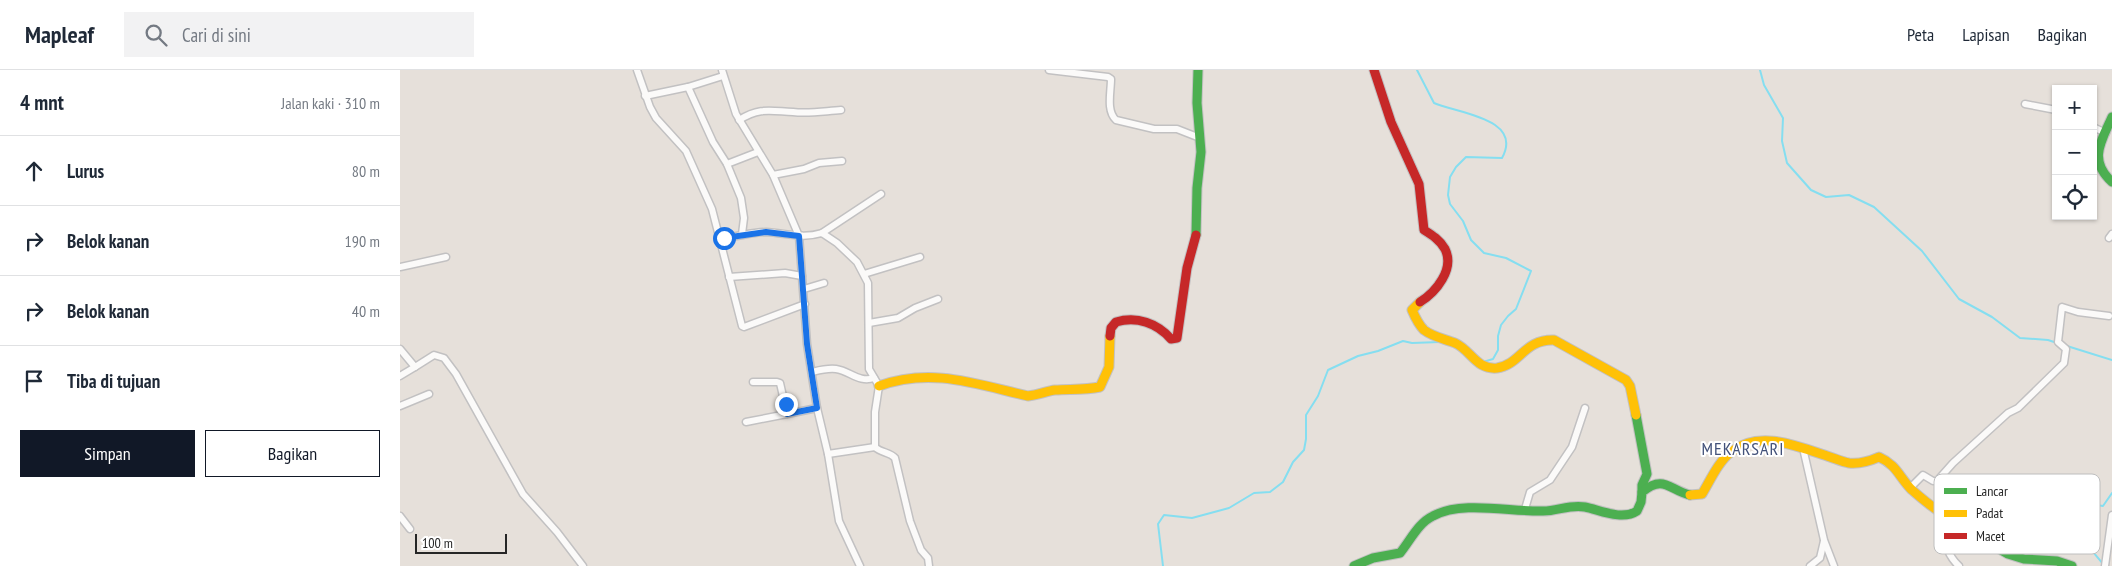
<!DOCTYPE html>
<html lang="id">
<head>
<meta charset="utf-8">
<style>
	:root { --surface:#fff; --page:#f2f2f3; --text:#1f2937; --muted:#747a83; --line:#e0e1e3; --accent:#111827 }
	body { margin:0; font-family:"PT Sans Narrow",sans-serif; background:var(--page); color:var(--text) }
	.controls { position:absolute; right:15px; top:15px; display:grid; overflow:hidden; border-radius:0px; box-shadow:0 1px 4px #0004 }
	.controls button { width:45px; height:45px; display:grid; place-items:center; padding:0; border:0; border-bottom:1px solid var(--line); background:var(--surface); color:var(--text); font:25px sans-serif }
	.scale { position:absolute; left:15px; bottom:12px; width:92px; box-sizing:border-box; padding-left:5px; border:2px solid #262626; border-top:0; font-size:14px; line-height:18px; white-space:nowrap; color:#262626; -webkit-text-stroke:4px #fff; paint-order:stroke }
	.stop { position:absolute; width:15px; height:15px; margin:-11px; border:4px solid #1a73e8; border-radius:50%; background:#fff }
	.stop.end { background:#1a73e8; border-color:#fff; box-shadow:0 1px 5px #0008 }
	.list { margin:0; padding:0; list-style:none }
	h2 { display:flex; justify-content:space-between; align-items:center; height:65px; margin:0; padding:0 20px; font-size:21px }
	h2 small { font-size:16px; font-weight:400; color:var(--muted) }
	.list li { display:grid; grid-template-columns:32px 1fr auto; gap:15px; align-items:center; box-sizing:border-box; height:70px; padding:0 20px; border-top:1px solid var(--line) }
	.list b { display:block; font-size:19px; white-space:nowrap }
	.list em { font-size:16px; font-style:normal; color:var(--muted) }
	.actions { display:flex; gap:10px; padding:15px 20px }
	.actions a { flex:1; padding:11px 0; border:1px solid var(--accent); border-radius:0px; text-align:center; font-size:18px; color:var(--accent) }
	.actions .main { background:var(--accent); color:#fff }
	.icon { flex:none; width:28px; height:28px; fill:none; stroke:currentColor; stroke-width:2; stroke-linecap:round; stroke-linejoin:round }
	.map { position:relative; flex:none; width:1712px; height:496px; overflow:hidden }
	header { display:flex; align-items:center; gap:30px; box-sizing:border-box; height:70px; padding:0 25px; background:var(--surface); border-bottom:1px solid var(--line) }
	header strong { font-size:24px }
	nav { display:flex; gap:28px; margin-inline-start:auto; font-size:18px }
	.search { width:350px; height:45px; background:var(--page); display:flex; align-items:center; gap:12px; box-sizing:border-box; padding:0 18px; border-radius:0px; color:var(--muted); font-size:19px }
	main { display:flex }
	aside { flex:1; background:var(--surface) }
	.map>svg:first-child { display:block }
</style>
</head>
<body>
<header>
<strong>Mapleaf</strong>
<div class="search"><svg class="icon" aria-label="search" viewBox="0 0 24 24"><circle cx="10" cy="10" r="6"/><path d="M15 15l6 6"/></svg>Cari di sini</div>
<nav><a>Peta</a><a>Lapisan</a><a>Bagikan</a></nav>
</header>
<main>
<aside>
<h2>4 mnt<small>Jalan kaki · 310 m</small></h2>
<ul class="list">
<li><svg class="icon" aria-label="ahead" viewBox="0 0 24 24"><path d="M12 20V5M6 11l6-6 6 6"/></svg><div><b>Lurus</b></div><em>80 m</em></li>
<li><svg class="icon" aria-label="right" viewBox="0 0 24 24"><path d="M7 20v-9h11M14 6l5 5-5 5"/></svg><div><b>Belok kanan</b></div><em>190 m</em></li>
<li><svg class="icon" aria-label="right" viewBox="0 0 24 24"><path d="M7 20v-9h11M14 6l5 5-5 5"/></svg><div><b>Belok kanan</b></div><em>40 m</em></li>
<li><svg class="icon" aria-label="arrive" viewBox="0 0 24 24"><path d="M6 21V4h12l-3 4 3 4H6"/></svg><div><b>Tiba di tujuan</b></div></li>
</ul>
<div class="actions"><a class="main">Simpan</a><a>Bagikan</a></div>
</aside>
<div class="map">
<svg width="1712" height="496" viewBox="0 0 1712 496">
	<rect width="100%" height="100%" fill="#e6e0da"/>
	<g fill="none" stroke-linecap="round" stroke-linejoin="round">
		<!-- stream -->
		<g stroke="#85def0" stroke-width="2">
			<path d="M1017,0L1034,33C1056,43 1124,48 1102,88L1066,87L1056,97L1050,107L1048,125L1050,134L1063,151L1071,170L1084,183L1106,188L1131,201L1116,239L1108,246L1101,255L1098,266V280L1093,289L1083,292"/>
			<path d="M1360,0L1364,15L1383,48L1382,71L1387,93L1411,120L1426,127L1449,125L1474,137L1522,181L1559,229L1592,247L1620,268L1648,270L1657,273"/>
			<path d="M1667,276L1712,290"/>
			<path d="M1703,494C1686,473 1674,464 1684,437L1690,434L1703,436L1712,423"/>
			<path d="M763,496L758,454L764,445L792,448L829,438L854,423L870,422L883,412L893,392L904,380L906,369V345L918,326L928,300L958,286L978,281L1003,271L1012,273L1040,272"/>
		</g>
		<defs>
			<g id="street">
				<path d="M237,0L250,37L256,48L286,81L312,139L342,256L344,257L405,234"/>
				<path d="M322,0L336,44L373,105L399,166L407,274L417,338L428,384L439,451L460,496"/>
				<path d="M649,0L708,7L711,9C711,22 706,41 716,50L754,59H777L800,68"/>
				<path d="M288,17L313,72L327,94L341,128L344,148L342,164"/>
				<path d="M245,26L288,17L323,6"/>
				<path d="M1625,34L1656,40"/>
				<path d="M339,50C360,37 370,41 393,42C409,44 425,41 441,40"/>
				<path d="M1693,57L1706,63"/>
				<path d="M327,94L358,82"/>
				<path d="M373,105L404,99L419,93L442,91"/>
				<path d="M422,163L481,124"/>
				<path d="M319,168C335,168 350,162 366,162C386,163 402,169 422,163L437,173L457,192L468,213L469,299L479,316L475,342V377C481,383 490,382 495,388L510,451L521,480L528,488L529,496"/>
				<path d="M1709,168L1712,164"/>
				<path d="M0,197L46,187"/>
				<path d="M464,204L520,187"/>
				<path d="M329,207L385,203L402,206"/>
				<path d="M404,219L424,213"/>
				<path d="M469,253L498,248L515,238L538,229"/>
				<path d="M0,279L15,297L34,285L44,288L56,304L123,424L157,462L183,496"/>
				<path d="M412,302C420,300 427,298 436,299C450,301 459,313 474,308"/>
				<path d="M0,306L15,297"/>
				<path d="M353,312H377L380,313L387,344L417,338"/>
				<path d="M0,336L29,324"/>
				<path d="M346,352L387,344"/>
				<path d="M1403,378L1424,470L1434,496"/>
				<path d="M428,384L475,377"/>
				<path d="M1510,418L1523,405L1533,411H1537L1553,393L1608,343L1618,338L1664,293L1666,279L1658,272L1662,237L1678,242L1709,246"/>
				<path d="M1125,439L1130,422L1150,410L1172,377L1185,338"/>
				<path d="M1541,445C1542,463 1545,484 1559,496"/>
				<path d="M0,446L10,459"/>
				<path d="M1410,496L1420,488L1424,471"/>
				<path d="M1705,496L1712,445"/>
			</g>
			<g id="fast">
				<path d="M1712,47C1701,72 1688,90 1712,112"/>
				<path d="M796,165L797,118L801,82L797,33L798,0"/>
				<path d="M1236,345L1247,404L1242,415V422"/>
				<path d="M1577,466L1608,484L1624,489L1657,491L1672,496"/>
				<path d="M954,496L973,488L1000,483C1010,471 1018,453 1033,446C1062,430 1110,442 1143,441C1158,441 1170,434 1185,437C1200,440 1222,451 1237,441L1241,432L1242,422C1264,404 1269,420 1290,425"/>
			</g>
			<g id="slow">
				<path d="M1020,232L1012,240C1015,247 1018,254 1024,260C1033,267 1045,269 1055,273C1071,280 1076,300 1097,298C1120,295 1124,269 1154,270L1226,310L1230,316L1236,345"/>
				<path d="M479,316C531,297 576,314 628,326C638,325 647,321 655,320C671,319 685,320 700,317L709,297L710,266"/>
				<path d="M1290,425L1302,424C1310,411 1318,392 1331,382C1360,359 1399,377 1430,387C1436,389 1443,392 1449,393C1459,394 1470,391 1479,387C1497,395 1499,407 1512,420C1532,438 1553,452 1577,466"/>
			</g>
			<g id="jam">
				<path d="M974,0L991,52L1019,114L1024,160C1032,165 1040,170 1045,179C1055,199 1036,222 1020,232"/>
				<path d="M710,266L711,258L716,252C737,246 757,253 771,269L777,268L787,198L796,165"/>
			</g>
		</defs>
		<!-- street casing -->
		<use href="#street" stroke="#c2c1c2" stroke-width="9"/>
		<!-- fast casing -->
		<use href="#fast" stroke="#c2c1c2" stroke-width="11"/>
		<!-- slow casing -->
		<use href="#slow" stroke="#c2c1c2" stroke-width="11"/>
		<!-- jam casing -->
		<use href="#jam" stroke="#c2c1c2" stroke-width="11"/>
		<!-- street -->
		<use href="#street" stroke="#fbfaf9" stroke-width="6"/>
		<!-- fast -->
		<use href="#fast" stroke="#4caf50" stroke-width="9"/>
		<!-- slow -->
		<use href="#slow" stroke="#ffc107" stroke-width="9"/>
		<!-- jam -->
		<use href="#jam" stroke="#c62828" stroke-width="9"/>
	</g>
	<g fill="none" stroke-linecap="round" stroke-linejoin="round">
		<!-- route -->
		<path stroke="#1a73e8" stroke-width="6" d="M324,168L366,162L399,166L407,274L417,338L387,344L386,334"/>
	</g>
	<g text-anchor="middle" stroke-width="4" stroke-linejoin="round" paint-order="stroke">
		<!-- quarter labels -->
		<g font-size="18" letter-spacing="1" fill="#43527a" stroke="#fff">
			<text x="1343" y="385">MEKARSARI</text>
		</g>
	</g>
	<!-- legend -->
	<rect x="1534" y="404" width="166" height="80" rx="8" fill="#fff" stroke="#bebebe" stroke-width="1"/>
	<rect x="1544" y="418" width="23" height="6" fill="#4caf50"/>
	<rect x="1544" y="440" width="23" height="7" fill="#ffc107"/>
	<rect x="1544" y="463" width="23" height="6" fill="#c62828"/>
	<g font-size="14" fill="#262626">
		<text x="1576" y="426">Lancar</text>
		<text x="1576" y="448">Padat</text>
		<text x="1576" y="471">Macet</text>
	</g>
</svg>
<div class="controls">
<button>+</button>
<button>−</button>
<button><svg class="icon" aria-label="locate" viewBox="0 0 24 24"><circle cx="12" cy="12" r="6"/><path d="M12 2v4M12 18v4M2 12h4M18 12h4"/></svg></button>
</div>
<div class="scale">100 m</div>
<div class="stop" style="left:324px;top:168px"></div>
<div class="stop end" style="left:386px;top:334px"></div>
</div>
</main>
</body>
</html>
